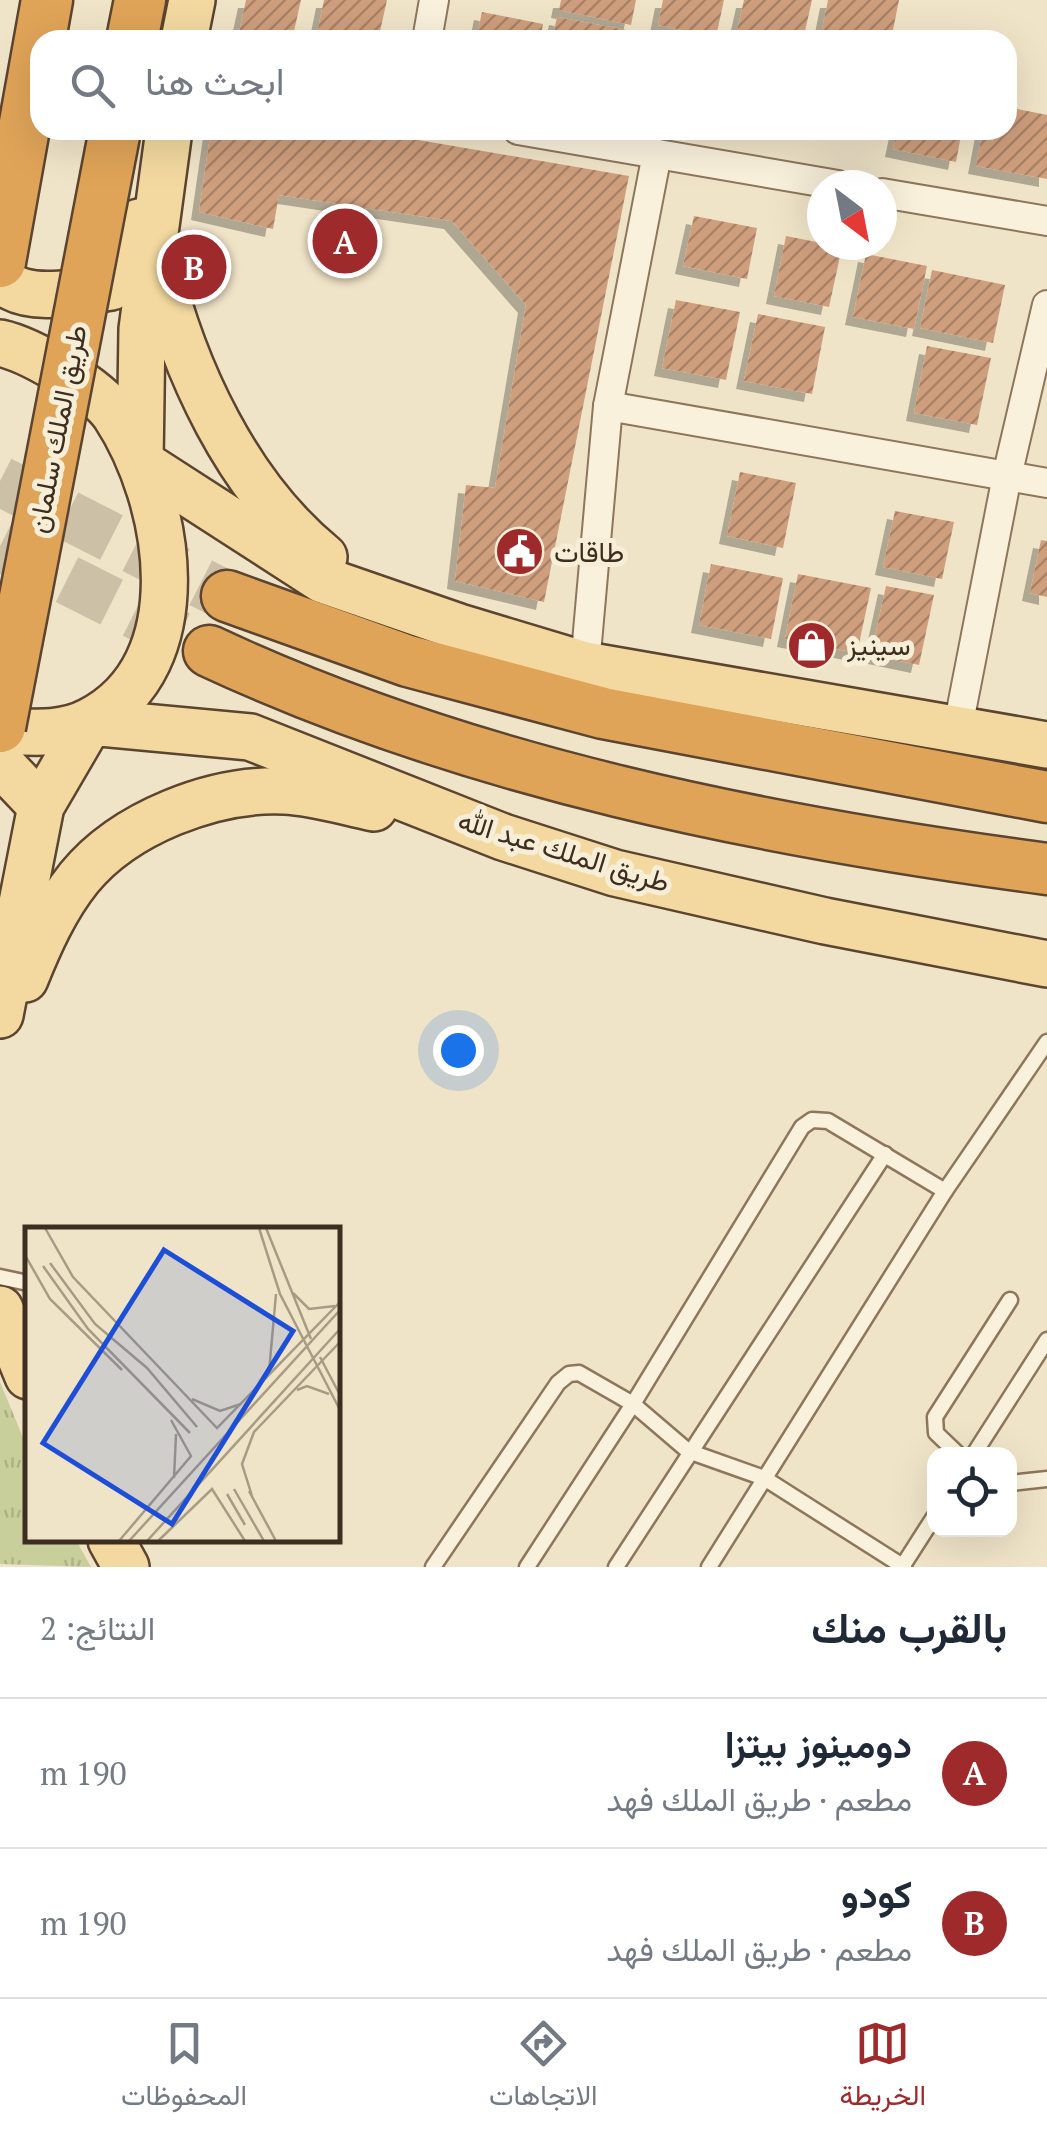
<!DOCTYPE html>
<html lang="ar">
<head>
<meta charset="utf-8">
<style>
	:root { --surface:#fff; --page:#f2f2f3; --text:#1f2937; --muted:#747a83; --line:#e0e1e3; --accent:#9e2a2b }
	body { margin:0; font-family:"PT Serif",Vazirmatn,serif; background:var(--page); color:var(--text); direction:rtl }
	.controls { position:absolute; right:30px; bottom:30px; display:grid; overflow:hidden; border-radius:20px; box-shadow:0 10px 40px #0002 }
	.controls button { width:90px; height:90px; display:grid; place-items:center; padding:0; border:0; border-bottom:2px solid var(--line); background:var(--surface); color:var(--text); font:50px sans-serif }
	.compass { position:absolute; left:807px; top:170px; width:90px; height:90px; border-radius:50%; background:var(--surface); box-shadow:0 10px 40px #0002; rotate:148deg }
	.you { position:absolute; left:458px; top:1050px; width:35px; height:35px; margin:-25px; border:8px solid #fff; border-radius:50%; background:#1a73e8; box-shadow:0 0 0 15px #1a73e833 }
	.badge { display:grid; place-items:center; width:65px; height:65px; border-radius:50%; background:var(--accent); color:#fff; font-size:32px; font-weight:700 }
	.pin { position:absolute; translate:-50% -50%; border:5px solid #fff; box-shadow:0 2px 10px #0006 }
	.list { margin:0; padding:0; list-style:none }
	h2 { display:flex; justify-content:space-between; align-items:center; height:130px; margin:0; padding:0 40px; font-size:42px }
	h2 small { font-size:32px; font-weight:400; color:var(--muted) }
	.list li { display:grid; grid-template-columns:65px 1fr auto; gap:30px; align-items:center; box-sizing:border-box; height:150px; padding:0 40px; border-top:2px solid var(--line) }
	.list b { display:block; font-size:38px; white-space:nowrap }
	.list p { margin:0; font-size:32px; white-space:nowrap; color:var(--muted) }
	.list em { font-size:32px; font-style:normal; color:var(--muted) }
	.icon { flex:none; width:55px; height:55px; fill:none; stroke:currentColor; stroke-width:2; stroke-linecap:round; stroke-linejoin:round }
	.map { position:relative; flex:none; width:1047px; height:1567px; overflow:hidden; direction:ltr }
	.search { position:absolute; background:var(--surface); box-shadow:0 10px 40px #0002; left:30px; right:30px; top:30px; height:110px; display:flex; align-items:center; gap:25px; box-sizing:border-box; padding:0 35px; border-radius:30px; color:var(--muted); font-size:38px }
	.sheet { height:430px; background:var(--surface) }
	nav { display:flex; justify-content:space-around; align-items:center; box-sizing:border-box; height:140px; border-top:2px solid var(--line); background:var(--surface); font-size:28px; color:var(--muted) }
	nav a { display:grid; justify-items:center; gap:5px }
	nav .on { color:var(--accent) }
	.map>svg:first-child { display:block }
</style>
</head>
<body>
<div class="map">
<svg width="1047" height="1567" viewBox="0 0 1047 1567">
	<defs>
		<pattern id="grass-tufts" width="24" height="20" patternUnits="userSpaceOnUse" patternTransform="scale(2.5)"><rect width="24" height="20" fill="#c9cf9b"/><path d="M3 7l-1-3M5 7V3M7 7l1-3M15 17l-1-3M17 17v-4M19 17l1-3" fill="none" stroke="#aeb285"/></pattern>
		<pattern id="building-hatch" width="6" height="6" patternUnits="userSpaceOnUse" patternTransform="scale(2.5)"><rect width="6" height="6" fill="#cf9f7d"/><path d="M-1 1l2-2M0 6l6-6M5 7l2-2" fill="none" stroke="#a98266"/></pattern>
		<filter id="shadow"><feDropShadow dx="-8" dy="8" stdDeviation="0" flood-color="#0004"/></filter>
	</defs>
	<rect width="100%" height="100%" fill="#f0e4c8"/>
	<!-- grass -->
	<path fill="url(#grass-tufts)" d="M0,1382L27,1447L28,1540H76L91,1567L0,1564Z"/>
	<!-- building -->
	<g fill="url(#building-hatch)" filter="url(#shadow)">
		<path d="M246,0H301L292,40L238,37Z"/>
		<path d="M324,0H387L378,40L316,39Z"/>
		<path d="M561,0H636L631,25L559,10Z"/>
		<path d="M663,0H724L716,37L658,25Z"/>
		<path d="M744,0H812L803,40H735Z"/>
		<path d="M828,0H899L891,40H820Z"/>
		<path d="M482,12L543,24L540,40H476Z"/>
		<path d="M557,17L637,32L635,40H552Z"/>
		<path d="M1007,107L1047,115V179L976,166L983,130H1007Z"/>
		<path d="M211,130H360L629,176L544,602L455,581L466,485L495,488L526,305L452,221L279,195L273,229L199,212Z"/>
		<path d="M897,130H962L956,162L893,149Z"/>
		<path d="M694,216L757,228L747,279L683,266Z"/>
		<path d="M786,236L842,247L829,307L774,296Z"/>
		<path d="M866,254L927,266L914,329L853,317Z"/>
		<path d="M932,270L1005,285L993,343L920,328Z"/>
		<path d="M676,300L740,312L726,380L662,368Z"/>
		<path d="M758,314L825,327L812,394L744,381Z"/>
		<path d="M927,346L991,358L977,425L914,413Z"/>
		<path d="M740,472L796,483L783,548L727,536Z"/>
		<path d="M895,511L954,522L942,579L883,567Z"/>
		<path d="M1041,540L1047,541V597L1030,593Z"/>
		<path d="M711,564L783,578L771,639L699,625Z"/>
		<path d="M798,574L871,588L857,653L785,639Z"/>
		<path d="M886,586L934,595L919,665L871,655Z"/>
	</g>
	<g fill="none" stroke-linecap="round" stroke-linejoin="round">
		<!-- highway-tunnel -->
		<g stroke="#ccc0a6" stroke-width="50" stroke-dasharray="50 25" stroke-linecap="butt">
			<path d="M0,481L227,596"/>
			<path d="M0,546L209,651"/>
		</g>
		<defs>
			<g id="lane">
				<path d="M0,1277L28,1283"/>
				<path d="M958,1454L936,1433L935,1417L1010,1300"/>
				<path d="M974,1454L1047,1340"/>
				<path d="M1010,1483L1047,1479"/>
				<path d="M433,1567L558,1383L569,1374L579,1373L633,1404L688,1451L764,1478L904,1567"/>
				<path d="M527,1567L633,1404L802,1127L812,1120L828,1121L945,1191"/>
				<path d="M616,1567L885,1154"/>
				<path d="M709,1567L945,1191L1047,1042"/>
				<path d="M902,1567L934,1517"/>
			</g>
			<g id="street">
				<path d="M427,40L434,0"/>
				<path d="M518,130L838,185"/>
				<path d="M882,193L1047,221"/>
				<path d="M608,406L1047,483"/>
				<path d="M585,665L608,406L657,154"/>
				<path d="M958,727L1007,476L1047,305"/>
			</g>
			<g id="primary">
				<path d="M184,40L192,0"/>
				<path d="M169,130L142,329L140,462L323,580L459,627L585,665L1047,745"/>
				<path d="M157,261C183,369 237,486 324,557"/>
				<path d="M0,278C23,305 80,292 111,287L132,249L139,222"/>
				<path d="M0,343C32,350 97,389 115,415C171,500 199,665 90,721C62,736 30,732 0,731"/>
				<path d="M0,763L41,806"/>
				<path d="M25,979C39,944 55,908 79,878C124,823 213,788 284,791C314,792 345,802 374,808"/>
				<path d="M0,1015L41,806L90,722L250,737L503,837L615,873L825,921L1047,964"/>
				<path d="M0,1309L28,1376"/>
				<path d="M111,1540L126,1567"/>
			</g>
			<g id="highway">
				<path d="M132,40L140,0"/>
				<path d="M0,262L47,0"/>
				<path d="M227,596L408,661L603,713L1047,797"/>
				<path d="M209,651C470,773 763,831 1047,869"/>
			</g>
		</defs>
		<!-- lane casing -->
		<use href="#lane" stroke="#8d765c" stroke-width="19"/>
		<!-- street casing -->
		<use href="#street" stroke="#8d765c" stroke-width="32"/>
		<!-- primary casing -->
		<use href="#primary" stroke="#5b4430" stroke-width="50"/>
		<!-- highway casing -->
		<use href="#highway" stroke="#5b4430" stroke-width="55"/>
		<!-- lane -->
		<use href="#lane" stroke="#faf1dc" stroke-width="14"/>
		<!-- street -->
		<use href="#street" stroke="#faf1dc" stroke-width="28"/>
		<!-- primary -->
		<use href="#primary" stroke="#f3d9a0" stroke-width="45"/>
		<!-- highway -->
		<use href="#highway" stroke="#e0a458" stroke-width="50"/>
		<defs>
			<path id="highway-bridge" d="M0,727L115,130"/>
		</defs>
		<!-- highway-bridge casing -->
		<use href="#highway-bridge" stroke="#5b4430" stroke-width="55" stroke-linecap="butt"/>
		<!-- highway-bridge -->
		<use href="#highway-bridge" stroke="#e0a458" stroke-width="50"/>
	</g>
	<!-- icons -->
	<defs>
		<symbol id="civic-disc" viewBox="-11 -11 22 22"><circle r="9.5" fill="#9e2a2b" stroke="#f7eed8"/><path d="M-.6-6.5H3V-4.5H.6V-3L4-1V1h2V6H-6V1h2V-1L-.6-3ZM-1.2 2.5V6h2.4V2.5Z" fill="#fff"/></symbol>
		<symbol id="shop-disc" viewBox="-11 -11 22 22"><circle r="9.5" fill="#9e2a2b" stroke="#f7eed8"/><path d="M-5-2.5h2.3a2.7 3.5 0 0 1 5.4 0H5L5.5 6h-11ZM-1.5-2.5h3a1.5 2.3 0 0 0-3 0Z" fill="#fff"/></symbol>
	</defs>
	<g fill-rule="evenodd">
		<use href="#civic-disc" x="492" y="524" width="55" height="55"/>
		<use href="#shop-disc" x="784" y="618" width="55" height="55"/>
	</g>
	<g text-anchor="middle" stroke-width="10" stroke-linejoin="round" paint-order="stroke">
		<!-- street labels -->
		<g font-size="28" fill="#3d2e20" stroke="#f7eed8">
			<text transform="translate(57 429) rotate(-79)" y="10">طريق الملك سلمان</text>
			<text transform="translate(564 851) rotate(17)" y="10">طريق الملك عبد الله</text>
		</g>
		<!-- poi labels -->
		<g font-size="28" fill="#3d2e20" stroke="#f7eed8" text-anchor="start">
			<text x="554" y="562">طاقات</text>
			<text x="847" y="655">سينيز</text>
		</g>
	</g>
	<!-- overview -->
	<g transform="translate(25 1227)">
		<rect width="315" height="315" fill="#f0e4c8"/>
		<path fill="none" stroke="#a89b85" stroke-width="2.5" d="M20,1L48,50L192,201L315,75M234,1L255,67L315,183M241,1L286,112M0,28L25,72L97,143M25,36L70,97L122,141L172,200M18,39L63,102L165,206M268,66L284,82L310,79M295,130L315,168M244,145L251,67M272,163L282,159L304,167M167,172L195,184L216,177M149,251L151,207M209,262L239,314M224,264L251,314M202,267L220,298M227,269L217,237L229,205L315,115M94,314L166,229L146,193M104,314L315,83M122,314L315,102M133,314L187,262L220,314"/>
		<path fill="#1d4ed8" fill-opacity="0.15" stroke="#1d4ed8" stroke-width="5" d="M139,23L268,104L147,297L18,216Z"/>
		<rect width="315" height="315" fill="none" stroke="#3d2e20" stroke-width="5"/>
	</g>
</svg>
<div class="controls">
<button><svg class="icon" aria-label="locate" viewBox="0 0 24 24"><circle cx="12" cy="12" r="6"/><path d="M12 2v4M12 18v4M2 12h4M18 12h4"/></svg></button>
</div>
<svg class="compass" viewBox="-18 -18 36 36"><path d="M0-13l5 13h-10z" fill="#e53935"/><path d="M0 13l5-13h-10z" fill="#747a83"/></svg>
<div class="you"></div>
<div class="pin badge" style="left:345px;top:241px">A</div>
<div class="pin badge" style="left:194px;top:267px">B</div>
<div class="search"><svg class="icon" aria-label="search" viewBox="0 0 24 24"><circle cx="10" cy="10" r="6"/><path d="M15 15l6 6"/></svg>ابحث هنا</div>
</div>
<section class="sheet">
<h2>بالقرب منك<small>النتائج: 2</small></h2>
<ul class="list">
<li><span class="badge">A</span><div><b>دومينوز بيتزا</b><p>مطعم · طريق الملك فهد</p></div><em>190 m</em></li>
<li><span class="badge">B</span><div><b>كودو</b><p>مطعم · طريق الملك فهد</p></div><em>190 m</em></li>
</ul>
</section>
<nav>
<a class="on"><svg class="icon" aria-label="map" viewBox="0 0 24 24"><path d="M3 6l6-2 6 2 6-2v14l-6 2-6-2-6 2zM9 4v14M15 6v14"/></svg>الخريطة</a>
<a><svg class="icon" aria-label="directions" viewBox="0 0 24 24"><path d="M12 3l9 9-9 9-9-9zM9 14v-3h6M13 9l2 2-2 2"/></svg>الاتجاهات</a>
<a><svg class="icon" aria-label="saved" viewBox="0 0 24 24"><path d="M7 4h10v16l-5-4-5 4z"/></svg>المحفوظات</a>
</nav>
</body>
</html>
